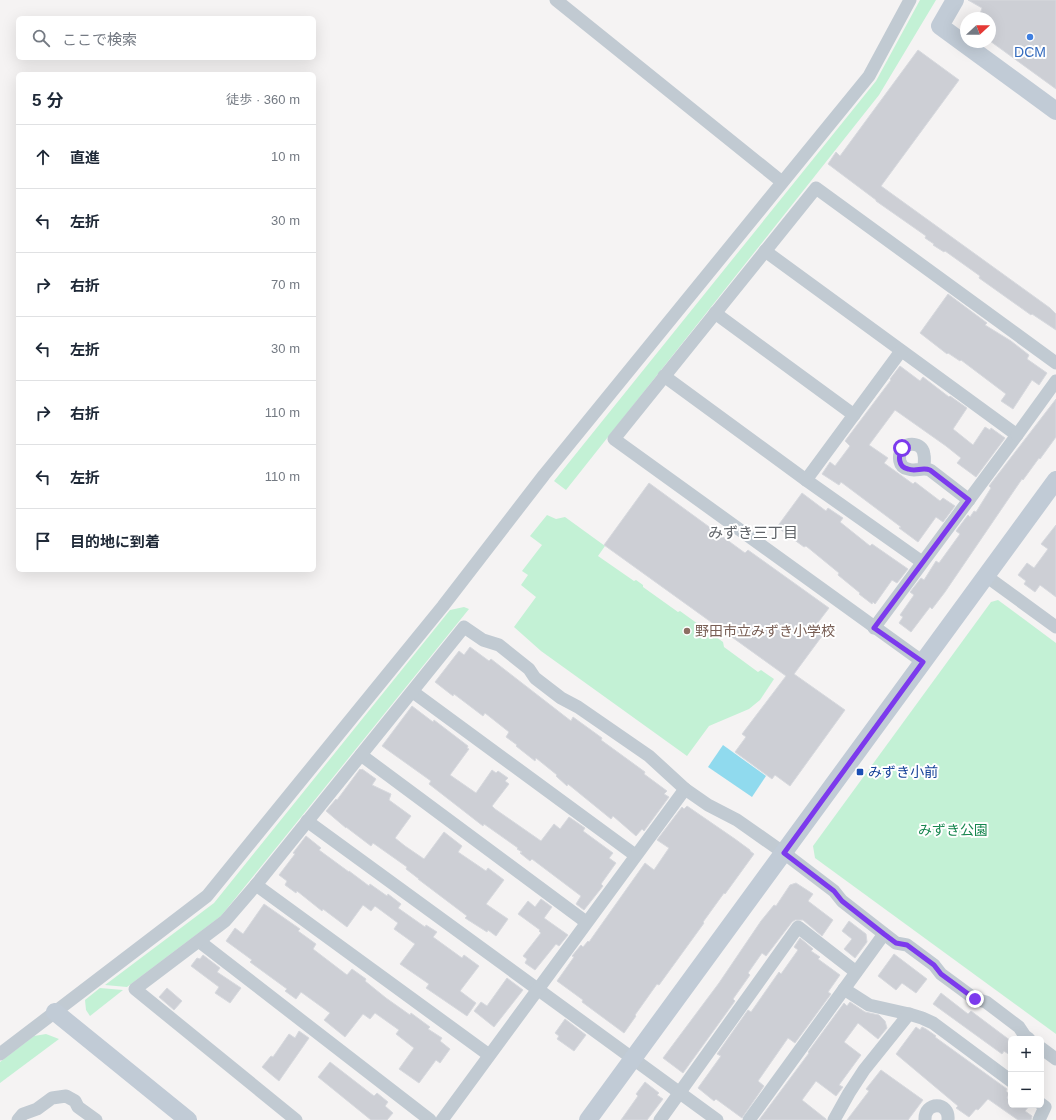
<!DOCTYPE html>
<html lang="ja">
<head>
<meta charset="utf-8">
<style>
	:root { --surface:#fff; --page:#f6f6f7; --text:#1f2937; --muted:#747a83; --line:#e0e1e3 }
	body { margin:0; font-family:Arial,"Noto Sans JP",sans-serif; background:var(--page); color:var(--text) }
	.controls { position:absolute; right:12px; bottom:12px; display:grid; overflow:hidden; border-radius:6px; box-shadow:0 4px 16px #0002 }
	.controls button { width:36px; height:36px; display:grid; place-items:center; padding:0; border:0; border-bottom:1px solid var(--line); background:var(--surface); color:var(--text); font:20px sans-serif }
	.compass { position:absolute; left:960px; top:12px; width:36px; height:36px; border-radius:50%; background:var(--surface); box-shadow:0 4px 16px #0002; rotate:69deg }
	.stop { position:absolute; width:12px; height:12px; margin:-9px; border:3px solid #7c3aed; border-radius:50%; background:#fff }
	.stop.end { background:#7c3aed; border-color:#fff; box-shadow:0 1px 4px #0008 }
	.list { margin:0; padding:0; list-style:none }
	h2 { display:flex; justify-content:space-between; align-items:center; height:52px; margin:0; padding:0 16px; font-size:17px }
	h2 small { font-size:13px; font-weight:400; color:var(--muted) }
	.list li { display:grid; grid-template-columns:26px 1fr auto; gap:12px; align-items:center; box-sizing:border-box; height:64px; padding:0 16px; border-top:1px solid var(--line) }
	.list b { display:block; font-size:15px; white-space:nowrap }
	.list em { font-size:13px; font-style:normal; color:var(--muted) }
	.icon { flex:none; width:22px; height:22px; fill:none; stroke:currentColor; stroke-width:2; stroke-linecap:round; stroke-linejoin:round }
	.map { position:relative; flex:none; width:1056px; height:1120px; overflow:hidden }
	.search { position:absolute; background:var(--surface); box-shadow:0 4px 16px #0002; left:16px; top:16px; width:300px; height:44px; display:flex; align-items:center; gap:10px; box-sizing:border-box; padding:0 14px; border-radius:6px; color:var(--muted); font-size:15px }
	.panel { position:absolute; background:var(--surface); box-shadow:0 4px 16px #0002; left:16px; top:72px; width:300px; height:500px; border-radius:6px }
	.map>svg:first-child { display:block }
</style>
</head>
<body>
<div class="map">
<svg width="1056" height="1120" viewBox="0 0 1056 1120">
	<rect width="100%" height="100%" fill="#f5f3f3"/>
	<!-- green -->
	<g fill="#c3f1d5">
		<path d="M920,0H936L879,95L566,490L554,481L876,81Z"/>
		<path d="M547,515L556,519L565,517L605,546L598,556L634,581L636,580L643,585V587L678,612L680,611L723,642L724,647L758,672L761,670L774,679L760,700L749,709L709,726L687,756L541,651L514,627L536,597L521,585L528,575L522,571L542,545L530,536Z"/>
		<path d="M998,600L1056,643V1034L815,858L813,846L991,602Z"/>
		<path d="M464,607L469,609L221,916L127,987L105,985L214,903L450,610Z"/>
		<path d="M100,988L123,990L90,1016L86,1010L85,1000Z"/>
		<path d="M46,1034L59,1039L0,1083V1062L34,1036Z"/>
	</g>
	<!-- water -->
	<path fill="#90daee" d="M723,745L766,776L752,797L708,767Z"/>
	<!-- building -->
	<g fill="#cdcfd5" stroke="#d7d9de">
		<path d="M968,0H1056V89L990,41V18H984L980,14L982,8Z"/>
		<path d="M918,50L959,80L881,186L1050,308L1056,314V330L1032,314L1031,315L979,278L980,276L945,251L944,252L933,245L934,244L925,238L926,236L876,201V200L828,164L836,152L840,156Z"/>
		<path d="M948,294L987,323L985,325L1011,341L1029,355L1027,359L1047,373L1039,385L1032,380L1013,409L1001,401L1006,394L961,360L960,361L948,353L947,354L920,333Z"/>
		<path d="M900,366L920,381L923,377L949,397L950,396L967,408L953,429L973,445L985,427L990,430L991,428L1005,438L976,477L957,463L961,458L946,446L895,410L869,445L888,458L884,463L913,484L915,482L940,501L943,498L955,506L943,522L936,517L918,542L899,528L901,527L841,482L839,485L822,474L830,462L835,466L850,446L845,441L891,380L890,379Z"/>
		<path d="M1056,399V437L1040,459L1039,458L1023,480L1022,479L945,592L932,609L930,607L911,632L899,623L903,617L900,615L914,595L910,592L921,578L924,580L936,561L939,563L960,534L956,531L968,515L970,517L974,511L976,512L991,488L989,486Z"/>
		<path d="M649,483L745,553L748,550L829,608L813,629L822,636L794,674L845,710L790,786L775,775L772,779L735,752L746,737L742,734L786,676L604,545Z"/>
		<path d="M802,493L826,511L828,508L843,518L840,522L870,546L872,544L908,569L897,583L892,580L875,604L873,602L872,604L859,594L860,593L838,575L839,573L806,546L804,547L777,527Z"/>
		<path d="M1056,525V597L1040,585L1035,592L1024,584L1026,581L1018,575L1027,563L1034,568L1048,549L1041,544Z"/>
		<path d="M470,647L489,661L491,659L571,721L573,717L602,738L601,740L645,772L644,774L667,791L664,794L669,797L644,831L642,829L636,836L613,816L611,819L568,784L567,786L556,776L557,775L536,758L535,761L516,746L517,745L506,737L509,732L485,713L483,716L454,694L453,696L435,682L459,651L464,655Z"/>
		<path d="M412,706L433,722L434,720L468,746L467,748L469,749L450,775L476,793L492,770L496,773L498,771L508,778L505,781L509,784L492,806L495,809L541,841L554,824L560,829L569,817L585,828L583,831L613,853L609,858L616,863L601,884L603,886L584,910L576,904L581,896L532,859L530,861L520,853L522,852L517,849L518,848L484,824L483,826L429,784L431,781L382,746Z"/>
		<path d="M360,769L361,770L362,769L376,779L372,785L391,794L389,800L411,816L395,838L405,846L424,859L444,832L462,846L458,852L486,871L488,868L504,880L486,904L508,919L496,936L488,930L487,932L465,918L467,916L418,879H419L406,869L407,867L373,843L371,846L346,827V828L326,811L336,799L337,800Z"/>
		<path d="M687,806L735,839L750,850V851L754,854L725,894L724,893L703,922L704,923L659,985L657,984L635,1015L636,1016L624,1033L582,1002L583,1000L557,981L574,957L572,956L581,945L583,947L588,941L589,942L645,863L654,870L669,848L657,840L682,807L684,809Z"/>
		<path d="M306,836L321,848L319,850L349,872V871L369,886L370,884L387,896L388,894L401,904L398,908L425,927L426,925L437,932L433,937L462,958L464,955L479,966L460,991L476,1003L467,1016L426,988L429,984L400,964L415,944L394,929L398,923L375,906L371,911L363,905L347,927L323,909L322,911L297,891L296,893L285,885L287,881L279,875L295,854L293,853Z"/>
		<path d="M796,883L813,894L808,901L833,920L822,936L803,920H795L792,922L766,956L762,953L748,973L750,975L733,999L735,1001L683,1073L663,1058L719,983L761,921L774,905L776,906L790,885Z"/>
		<path d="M541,899L552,907L544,918L568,935L559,946L556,944L535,970L525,963L527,959L523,956L541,933L539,931L540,930L518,914L528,901L535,907Z"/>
		<path d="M264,904L300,929L298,931L316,944L313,949L347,975L352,969L366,979L365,981L386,998L410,1015L411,1013L430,1027L428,1029L442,1038L440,1041L450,1049L440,1063L436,1060L419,1083L399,1069L414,1048L396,1034L399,1030L375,1013L370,1019L363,1014L345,1037L324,1020L330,1013L301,992L296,999L285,991L287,989L250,962L252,960L226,941L235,928L243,934Z"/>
		<path d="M849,921L866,934L867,942L855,958L844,949L852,939L842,931Z"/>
		<path d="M800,938L813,949L811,951L820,957L818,959L840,975L828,992L831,994L795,1043L788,1038L758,1081L764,1086L742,1118L716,1099L714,1101L698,1088L721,1056L717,1054L748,1010L751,1012L779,972L781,974L798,950L794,947Z"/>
		<path d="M894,954L927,979L916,993L902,983L896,990L878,976Z"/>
		<path d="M203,955L220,968L217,972L241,988L230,1003L215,993L219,987L191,966L197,958L200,959Z"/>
		<path d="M507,978L523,990L494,1027L474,1011L481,1002L487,1006Z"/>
		<path d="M167,988L182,1001L174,1010L159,997Z"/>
		<path d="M941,993L968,1014L971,1011L1011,1041V1056L1004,1051L1002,1054L933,1004Z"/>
		<path d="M850,1002L865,1012L879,1015L885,1021L887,1028L878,1039L858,1023L844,1042L861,1055L839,1085L843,1087L836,1096L816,1081L802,1100L826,1119V1120H759L809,1053L808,1052L844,1003L847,1006Z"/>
		<path d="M565,1019L586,1035L574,1051L557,1039L559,1036L555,1033Z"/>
		<path d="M916,1027L920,1030L922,1027L926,1029L936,1036L935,1037L1007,1089L1006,1091L1009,1094L1007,1098L1011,1101V1105H1030L1025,1111L1032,1116L1031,1120H1018L988,1099L978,1110L976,1109L969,1117L956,1108L958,1106L896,1054Z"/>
		<path d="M299,1031L309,1038L279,1081L262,1067L271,1056L273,1057L289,1034L295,1038Z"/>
		<path d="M330,1062L374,1096L377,1093L388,1102L385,1106L393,1113L387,1120H371L318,1077Z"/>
		<path d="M881,1070L923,1100L908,1120H847L869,1091L866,1089Z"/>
		<path d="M645,1082L659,1093L657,1095L663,1099L647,1120H621L638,1096L636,1094Z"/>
	</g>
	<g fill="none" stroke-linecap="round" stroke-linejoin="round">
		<!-- street -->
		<g stroke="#c1cad2" stroke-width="13">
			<path d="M556,0L782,182"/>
			<path d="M765,251L1017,435L874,628"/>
			<path d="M715,313L854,415"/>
			<path d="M664,376L806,480L922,562"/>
			<path d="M1017,435L1056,381"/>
			<path d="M924,468C924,464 925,459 924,455C923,443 910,442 902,448C898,456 898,467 908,469C916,472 922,467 930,470L969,500"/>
			<path d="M806,480L901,351"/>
			<path d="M986,576L1056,627"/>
			<path d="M923,662L614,439L816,188L1056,363"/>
			<path d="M413,692L635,855"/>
			<path d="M361,755L586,922"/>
			<path d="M307,821L717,1120"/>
			<path d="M256,885L489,1055"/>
			<path d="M200,942L430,1120"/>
			<path d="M844,989L869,1005L909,1014L922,1018L933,1023L1011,1081"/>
			<path d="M1041,1048L1056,1059"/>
			<path d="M0,1054L207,896L443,606L544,475L869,76L910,0"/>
			<path d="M18,1120L23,1114L37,1109L52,1098L66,1096L75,1101L78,1107L96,1120"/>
			<path d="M296,1120L135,989L225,921L256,885L464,627L483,640L499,645L529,669L535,678L561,698L578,707L649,756L685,789L708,805L737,820L784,853L834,891L842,901L896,943L907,945L934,965L941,974L975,999L986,1002L1019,1027L1025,1036L1029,1039"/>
			<path d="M442,1120L685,789"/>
			<path d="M660,1120L798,927L856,972"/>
			<path d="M749,1120L884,934"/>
			<path d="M834,1120L849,1093L864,1070L909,1014"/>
			<path d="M925,1120C924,1101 950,1101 948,1120"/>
			<path d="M1039,1120L1045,1107L1041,1104"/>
		</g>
		<!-- secondary -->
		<g stroke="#c1cbd6" stroke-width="18">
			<path d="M955,0L940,26L1056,111"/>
			<path d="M55,1012L188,1120"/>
			<path d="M588,1120L1056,480"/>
		</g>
	</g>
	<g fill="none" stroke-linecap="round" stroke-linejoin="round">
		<!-- route -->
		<path stroke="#7c3aed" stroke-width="5" d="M902,448C898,456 898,467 908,469C916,472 922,467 930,470L969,500L874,628L923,662L784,853L834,891L842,901L884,934L896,943L907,945L934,965L941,974L975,999"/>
	</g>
	<!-- markers -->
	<circle fill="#3f7fe0" stroke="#fff" stroke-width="1.5" cx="1030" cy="37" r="4"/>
	<circle fill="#8d6e63" stroke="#fff" stroke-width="1.5" cx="687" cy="631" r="4"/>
	<rect fill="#1a4fb4" stroke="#fff" stroke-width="1.5" x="856" y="768" width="8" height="8" rx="2"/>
	<g text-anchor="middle" stroke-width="4" stroke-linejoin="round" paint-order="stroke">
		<!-- shop labels -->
		<g font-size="14" fill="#366cbe" stroke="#fff">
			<text x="1030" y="57">DCM</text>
		</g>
		<!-- education labels -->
		<g font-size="14" fill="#785e54" stroke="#fff" text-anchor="start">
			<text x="695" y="636">野田市立みずき小学校</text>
		</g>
		<!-- transit labels -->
		<g font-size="14" fill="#164399" stroke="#fff" text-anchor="start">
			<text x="868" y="777">みずき小前</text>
		</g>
		<!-- park labels -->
		<g font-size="14" fill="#17864f" stroke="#fff">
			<text x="953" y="835">みずき公園</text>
		</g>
		<!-- neighbourhood labels -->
		<g font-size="15" fill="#5f6368" stroke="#fff">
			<text x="753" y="538">みずき三丁目</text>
		</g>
	</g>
</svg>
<div class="controls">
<button>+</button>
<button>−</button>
</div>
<svg class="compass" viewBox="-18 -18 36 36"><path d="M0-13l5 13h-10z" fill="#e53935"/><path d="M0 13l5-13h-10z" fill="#747a83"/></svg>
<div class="stop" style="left:902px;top:448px"></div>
<div class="stop end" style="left:975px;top:999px"></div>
<div class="search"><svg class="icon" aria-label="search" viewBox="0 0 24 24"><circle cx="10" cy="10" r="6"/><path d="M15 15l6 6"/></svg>ここで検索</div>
<section class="panel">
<h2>5 分<small>徒歩 · 360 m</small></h2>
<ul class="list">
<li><svg class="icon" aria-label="ahead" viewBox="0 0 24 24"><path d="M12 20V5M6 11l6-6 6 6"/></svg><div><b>直進</b></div><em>10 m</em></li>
<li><svg class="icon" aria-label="left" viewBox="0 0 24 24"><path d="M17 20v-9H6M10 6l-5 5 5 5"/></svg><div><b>左折</b></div><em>30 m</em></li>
<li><svg class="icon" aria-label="right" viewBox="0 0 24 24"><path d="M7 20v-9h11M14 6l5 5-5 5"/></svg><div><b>右折</b></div><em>70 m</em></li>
<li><svg class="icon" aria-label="left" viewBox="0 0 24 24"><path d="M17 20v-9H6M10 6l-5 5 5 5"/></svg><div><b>左折</b></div><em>30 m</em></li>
<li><svg class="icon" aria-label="right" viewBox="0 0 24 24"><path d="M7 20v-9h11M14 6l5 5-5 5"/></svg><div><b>右折</b></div><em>110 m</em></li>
<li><svg class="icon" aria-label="left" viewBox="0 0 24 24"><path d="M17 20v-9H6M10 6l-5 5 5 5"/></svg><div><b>左折</b></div><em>110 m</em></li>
<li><svg class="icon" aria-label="arrive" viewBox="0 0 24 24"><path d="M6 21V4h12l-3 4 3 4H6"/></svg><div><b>目的地に到着</b></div></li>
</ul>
</section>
</div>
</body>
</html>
